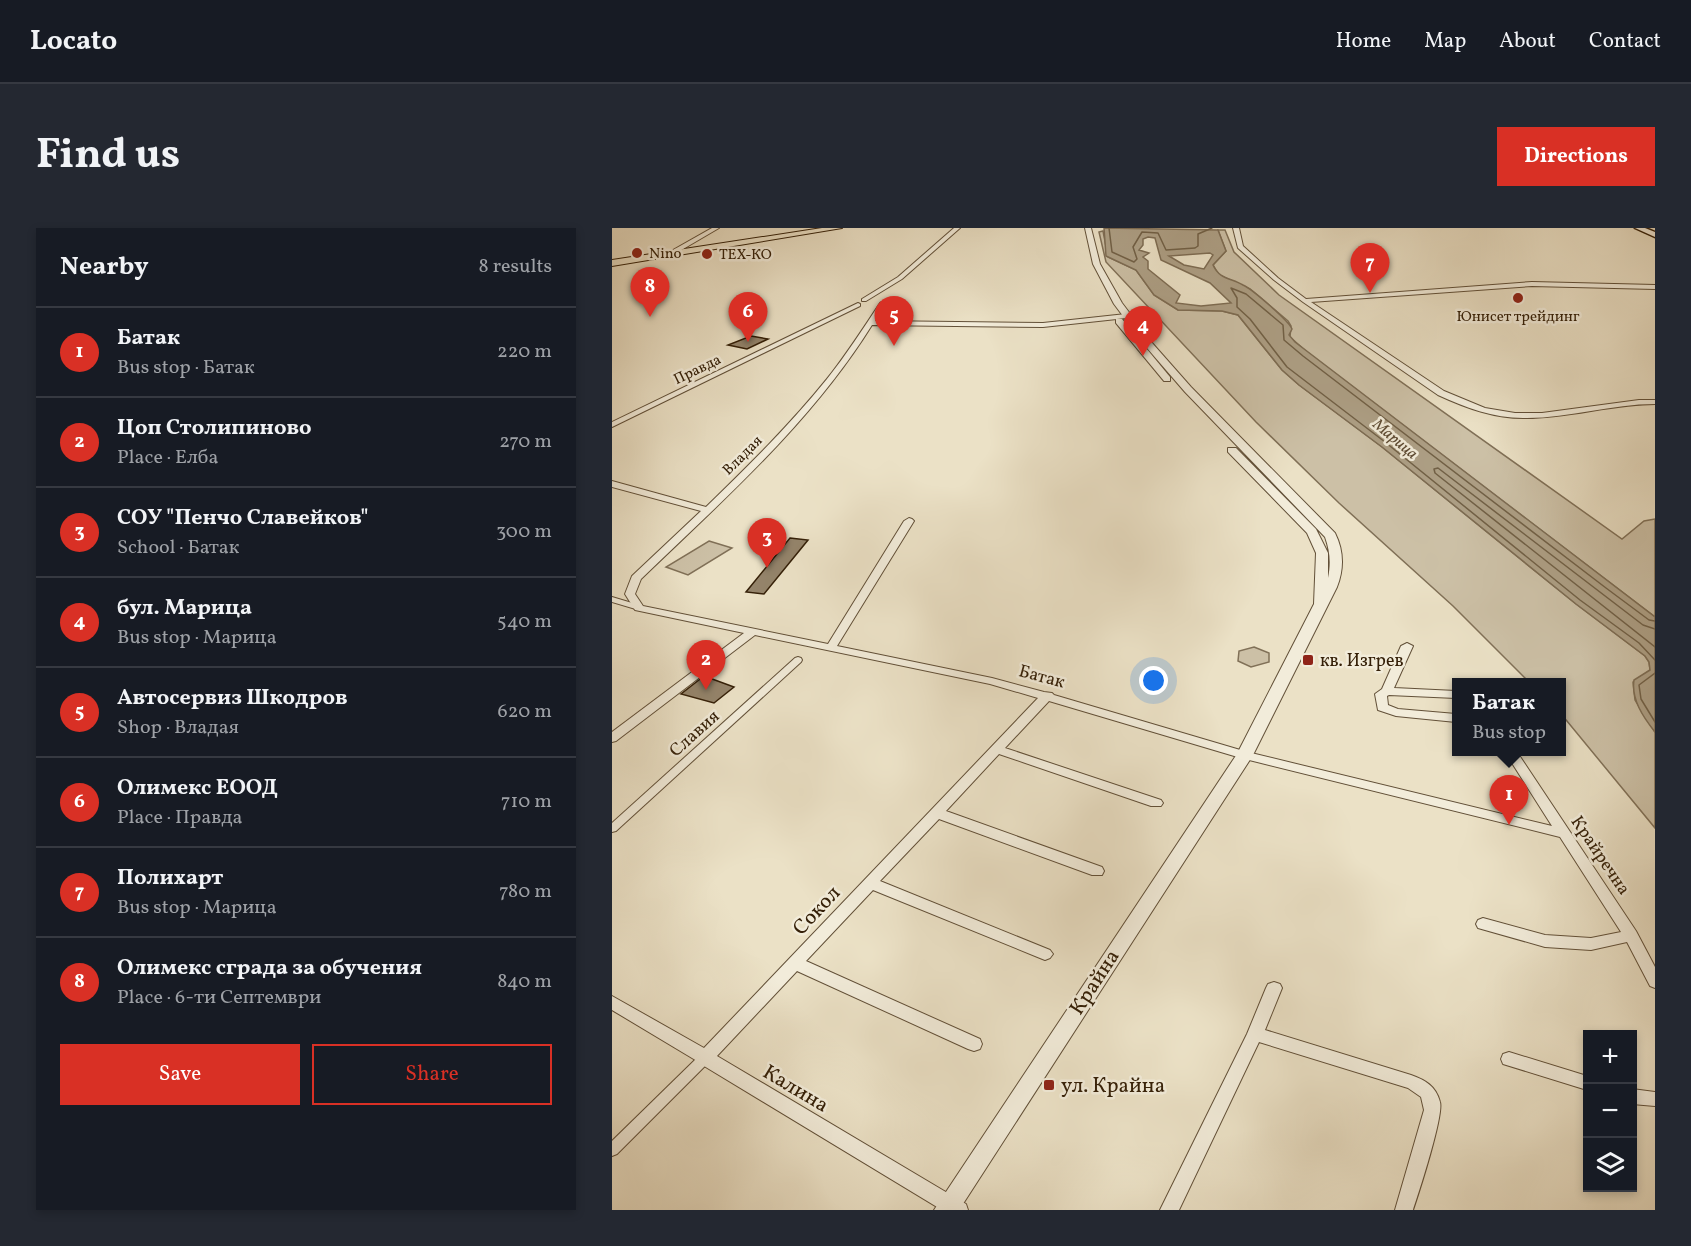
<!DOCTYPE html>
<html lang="en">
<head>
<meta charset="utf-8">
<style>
	:root { --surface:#171b24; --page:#242831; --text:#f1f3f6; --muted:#9ea1a6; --line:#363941; --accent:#d93025 }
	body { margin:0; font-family:Vollkorn,serif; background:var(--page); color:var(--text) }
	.controls { position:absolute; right:18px; bottom:18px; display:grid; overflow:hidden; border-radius:0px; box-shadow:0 3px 9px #0003 }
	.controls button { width:54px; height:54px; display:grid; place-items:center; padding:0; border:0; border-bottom:2px solid var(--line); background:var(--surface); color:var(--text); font:30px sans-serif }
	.you { position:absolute; left:542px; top:453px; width:21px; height:21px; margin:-15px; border:4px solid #fff; border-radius:50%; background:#1a73e8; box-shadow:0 0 0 9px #1a73e833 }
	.badge { display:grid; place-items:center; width:39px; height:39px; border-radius:50%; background:var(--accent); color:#fff; font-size:20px; font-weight:700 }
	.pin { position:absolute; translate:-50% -50px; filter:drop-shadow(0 2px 3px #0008) }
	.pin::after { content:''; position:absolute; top:32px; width:21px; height:18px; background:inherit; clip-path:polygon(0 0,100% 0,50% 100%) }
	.popup { position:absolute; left:840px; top:450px; width:114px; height:78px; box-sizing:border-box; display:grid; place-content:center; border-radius:0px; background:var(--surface); filter:drop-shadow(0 2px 4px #0005); font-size:20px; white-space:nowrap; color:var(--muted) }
	.popup b { font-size:22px; color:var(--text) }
	.popup::after { content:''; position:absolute; left:50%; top:100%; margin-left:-12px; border:12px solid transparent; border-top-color:var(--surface) }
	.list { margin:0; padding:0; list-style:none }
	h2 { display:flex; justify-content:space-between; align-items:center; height:78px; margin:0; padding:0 24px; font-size:26px }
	h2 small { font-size:20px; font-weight:400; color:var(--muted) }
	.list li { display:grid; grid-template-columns:39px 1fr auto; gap:18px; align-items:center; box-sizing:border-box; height:90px; padding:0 24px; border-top:2px solid var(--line) }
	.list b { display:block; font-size:22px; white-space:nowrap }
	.list p { margin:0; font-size:20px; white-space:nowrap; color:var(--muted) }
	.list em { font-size:20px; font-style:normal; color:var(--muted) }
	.actions { display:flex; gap:12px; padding:18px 24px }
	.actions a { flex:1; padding:14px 0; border:2px solid var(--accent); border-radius:0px; text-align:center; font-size:21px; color:var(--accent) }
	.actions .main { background:var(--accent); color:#fff }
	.icon { flex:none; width:33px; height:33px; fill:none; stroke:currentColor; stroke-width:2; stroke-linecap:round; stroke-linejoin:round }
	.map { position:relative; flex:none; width:1043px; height:982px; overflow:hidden; border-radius:0px }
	header { display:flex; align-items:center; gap:36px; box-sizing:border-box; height:84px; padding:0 30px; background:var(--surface); border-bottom:2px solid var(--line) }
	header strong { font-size:28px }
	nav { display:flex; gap:33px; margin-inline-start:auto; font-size:21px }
	.intro { display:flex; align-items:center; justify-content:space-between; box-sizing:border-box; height:144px; padding:0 36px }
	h1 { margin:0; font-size:42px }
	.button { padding:15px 27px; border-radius:0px; background:var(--accent); color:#fff; font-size:21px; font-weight:700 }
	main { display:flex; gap:36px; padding:0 36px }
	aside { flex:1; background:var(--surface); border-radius:0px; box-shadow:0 3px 9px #0003 }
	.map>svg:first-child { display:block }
</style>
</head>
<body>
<header>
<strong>Locato</strong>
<nav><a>Home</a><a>Map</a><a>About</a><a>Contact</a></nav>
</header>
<div class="intro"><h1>Find us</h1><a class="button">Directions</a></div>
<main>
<aside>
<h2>Nearby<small>8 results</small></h2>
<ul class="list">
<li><span class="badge">1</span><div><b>Батак</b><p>Bus stop · Батак</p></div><em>220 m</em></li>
<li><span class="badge">2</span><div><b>Цоп Столипиново</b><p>Place · Елба</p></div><em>270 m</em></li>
<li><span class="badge">3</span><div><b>СОУ &quot;Пенчо Славейков&quot;</b><p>School · Батак</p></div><em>300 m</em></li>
<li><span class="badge">4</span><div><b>бул. Марица</b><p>Bus stop · Марица</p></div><em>540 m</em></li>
<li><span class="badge">5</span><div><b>Автосервиз Шкодров</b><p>Shop · Владая</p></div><em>620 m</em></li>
<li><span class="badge">6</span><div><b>Олимекс ЕООД</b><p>Place · Правда</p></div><em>710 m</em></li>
<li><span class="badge">7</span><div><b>Полихарт</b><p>Bus stop · Марица</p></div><em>780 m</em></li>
<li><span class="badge">8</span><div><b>Олимекс сграда за обучения</b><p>Place · 6-ти Септември</p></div><em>840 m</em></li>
</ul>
<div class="actions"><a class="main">Save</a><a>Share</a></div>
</aside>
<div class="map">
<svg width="1043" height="982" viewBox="0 0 1043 982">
	<rect width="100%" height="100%" fill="#ebe1c6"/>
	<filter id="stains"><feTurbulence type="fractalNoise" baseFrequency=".00333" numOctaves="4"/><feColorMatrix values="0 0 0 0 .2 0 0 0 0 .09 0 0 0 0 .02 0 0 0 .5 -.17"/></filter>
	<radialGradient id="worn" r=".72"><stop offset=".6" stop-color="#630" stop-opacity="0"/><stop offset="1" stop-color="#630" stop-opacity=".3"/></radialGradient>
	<!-- green -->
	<g fill="#ccc0a6" stroke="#807057" stroke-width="1.5">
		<path d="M606,2H613L622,24L667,67L1010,311L1032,293L1043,291V389L695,124L678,109L679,98L676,93L638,61L607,47L601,37L614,23Z"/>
		<path d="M491,3L496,29L524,42L542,67L566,82L610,83L626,87L670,142L687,157L770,219L964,376L1033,428L1037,434L1038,442L1021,454L1023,472L1043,504V600L950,487V454H917L841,378L727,275L644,194L494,34L487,4Z"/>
		<path d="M97,313L120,320L76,347L54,339Z"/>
		<path d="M642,419L657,425V434L639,439L626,433L627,423Z"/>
	</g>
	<!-- water -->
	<path fill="#ad9f85" stroke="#7d6c53" stroke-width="1.5" fill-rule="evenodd" d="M492,0L606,2L614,23L601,37C607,51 619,50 631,57C640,61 677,93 680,101L677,107L683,114L1043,389V504C1031,489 1019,471 1022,452L1038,442L1037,434L1033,428L964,376L770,219L687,157L670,142L626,87L610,83L566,82L542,67L524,42L494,28ZM536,9L543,10L549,32L598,55L619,75L589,78L564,75L568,67L536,41V33L531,29L537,25L527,22L531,17V11ZM598,25L601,27L592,41L572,37L557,28Z"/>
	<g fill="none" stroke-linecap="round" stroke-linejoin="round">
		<!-- shore -->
		<g stroke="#716046" stroke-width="1.5">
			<path d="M497,0L500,24L522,34L525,31L521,19L530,4L546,5L554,22L583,20L586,18V6L600,0"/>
			<path d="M1043,393L1037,392L994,360L691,128L672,112L671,97L634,66L619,60L625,70V79L638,91L675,139L773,214L968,372L1027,415L1043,432"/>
			<path d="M1043,401L1031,397L826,240L822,241L823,245L1043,419"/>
			<path d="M1043,445L1027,457L1029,471L1043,494"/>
		</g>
	</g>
	<!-- building -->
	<g fill="#94846b" stroke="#352008" stroke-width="1.5">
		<path d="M139,108L156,111L135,121L116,117Z"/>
		<path d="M178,310L196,312L152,366L134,364Z"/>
		<path d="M92,448L122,459L102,475L69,466Z"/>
	</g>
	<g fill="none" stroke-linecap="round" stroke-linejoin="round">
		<defs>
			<g id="pedestrian">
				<path d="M0,369L30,378L31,380L27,382L0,374Z"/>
				<path d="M186,429L189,430L190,432L189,434L4,603L0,604V595L183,430Z"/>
				<path d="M92,826L96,827L98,831L96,835L5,926L0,928V913L88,827Z"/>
			</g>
			<g id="minor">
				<path d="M100,0H107L66,24V26L61,25V22Z"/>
				<path d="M342,0H348L290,51L254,73H250V71L286,49Z"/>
				<path d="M621,0H627L631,18L666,50L694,71L920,54L1043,57V61L920,58L699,74L832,163L873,180L903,185H930L1027,172H1043V176C1000,176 958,190 915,190C884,191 854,180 826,167L691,74L662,52L626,20Z"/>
				<path d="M270,74L273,76L263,93L431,95L514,86L517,88L514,90L431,99L260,97C199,195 111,272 29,351L23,366L31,378L216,416L292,293L297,290L300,291L302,293L225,418L380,450L432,464L440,465L442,467L635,524L940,598L893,524H905L1024,703L1043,739V760L1038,758L1015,714L979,722L933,719L866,700L864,696L866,692L871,690L933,707L979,710L1009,704L948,609L629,530L437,473L393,520L549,572L551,575L549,578H539L387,526L334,583L490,639L492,643L490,647H480L327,591L268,653L438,722L441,726L438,730L433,732L428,730L261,662L194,733L368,811L370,816L368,821L362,823L356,821L185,743L105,828L354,976L356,982H330L92,838L86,836L85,833L0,782V768L92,820L426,470L378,456L143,407L4,513L0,514V504L132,405L23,382L13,366L20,348L89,283L0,259V253L94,279C136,238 178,197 215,151C234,127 251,101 268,75Z"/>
				<path d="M246,75L248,76V78L0,199V194Z"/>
				<path d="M795,415L801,418L782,460L844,463V470L777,467L775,468L776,477L786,481L844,486V494L784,488L766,482L763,466L770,461L789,418Z"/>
				<path d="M662,754L668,756L670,760L653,802L799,847C813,852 824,858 828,874C832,887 807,964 801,982H783L812,882L809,869L796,860L647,814L567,982H548L635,806L654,760L656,756Z"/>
				<path d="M897,824L975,848V862L891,836L889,831L891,826Z"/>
				<path d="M1020,861L1043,864V878L1020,876Z"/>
			</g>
			<g id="tertiary">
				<path d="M473,0H479L488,36L510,75L541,116L579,159L723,305C732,323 732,341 725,359L641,527L347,982H322L625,526L702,376L704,325L695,305L616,224V220H624L704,301L716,325V350C719,335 718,323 713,309L573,164L535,120L502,76L481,36Z"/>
				<path d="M504,91H510L558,149V153H552L504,95Z"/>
			</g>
			<path id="secondary" d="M1023,0H1033L1043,4V9Z"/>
			<path id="primary" d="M210,0H230L0,38V32Z"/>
		</defs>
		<!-- pedestrian casing -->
		<use href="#pedestrian" stroke="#625038" stroke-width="2"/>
		<!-- minor casing -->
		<use href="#minor" stroke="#625038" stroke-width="2"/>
		<!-- tertiary casing -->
		<use href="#tertiary" stroke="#625038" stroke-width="2"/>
		<!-- secondary casing -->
		<use href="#secondary" stroke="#352008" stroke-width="3"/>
		<!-- primary casing -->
		<use href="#primary" stroke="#352008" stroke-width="2"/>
		<!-- pedestrian -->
		<use href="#pedestrian" fill="#f2ecda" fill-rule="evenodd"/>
		<!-- minor -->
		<use href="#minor" fill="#f2ecda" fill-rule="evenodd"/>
		<!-- tertiary -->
		<use href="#tertiary" fill="#f2ecda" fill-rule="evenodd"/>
		<!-- secondary -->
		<use href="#secondary" fill="#f2ecda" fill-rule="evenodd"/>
		<!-- primary -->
		<use href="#primary" fill="#ebe1c6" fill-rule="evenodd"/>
	</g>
	<!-- markers -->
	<g fill="#8f2418" stroke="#f2ecda" stroke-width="2">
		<circle cx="25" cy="25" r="6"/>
		<circle cx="95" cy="26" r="6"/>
		<circle cx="906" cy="70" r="6"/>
		<rect x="690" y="426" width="12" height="12" rx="3"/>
		<rect x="431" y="851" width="12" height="12" rx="3"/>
	</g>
	<g text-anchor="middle" stroke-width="5" stroke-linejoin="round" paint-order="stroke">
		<!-- far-poi labels -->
		<g font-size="15" fill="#352008" stroke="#f2ecda" text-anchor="start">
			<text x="37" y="30">Nino</text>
			<text x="107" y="31">ТЕХ-КО</text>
			<text x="906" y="93" text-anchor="middle">Юнисет трейдинг</text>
		</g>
		<!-- far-street labels -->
		<g font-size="15" fill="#352008" stroke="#f2ecda">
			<text transform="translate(85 141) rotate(-26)" y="5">Правда</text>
			<text transform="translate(130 227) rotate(-45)" y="5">Владая</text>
		</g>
		<!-- far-water labels -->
		<g font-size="16" font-style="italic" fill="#5f4c34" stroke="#f2ecda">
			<text transform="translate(784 210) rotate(40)" y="6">Марица</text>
		</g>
		<!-- poi labels -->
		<g font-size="18" fill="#352008" stroke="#f2ecda" text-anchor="start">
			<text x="708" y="438">кв. Изгрев</text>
		</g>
		<!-- street labels -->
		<g font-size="18" fill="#352008" stroke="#f2ecda">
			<text transform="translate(430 448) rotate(15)" y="6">Батак</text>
			<text transform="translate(82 505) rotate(-42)" y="6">Славия</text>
			<text transform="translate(989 627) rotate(56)" y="6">Крайречна</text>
		</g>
		<!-- near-street labels -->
		<g font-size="21" fill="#352008" stroke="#f2ecda">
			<text transform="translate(204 682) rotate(-47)" y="7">Сокол</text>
			<text transform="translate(482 754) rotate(-57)" y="7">Крайна</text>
			<text transform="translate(184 860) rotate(31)" y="7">Калина</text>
		</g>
		<!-- near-poi labels -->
		<g font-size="21" fill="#352008" stroke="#f2ecda" text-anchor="start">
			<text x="449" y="864">ул. Крайна</text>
		</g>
	</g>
	<rect width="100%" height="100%" filter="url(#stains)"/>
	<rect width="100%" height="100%" fill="url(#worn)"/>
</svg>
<div class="controls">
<button>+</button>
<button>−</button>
<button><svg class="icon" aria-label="layers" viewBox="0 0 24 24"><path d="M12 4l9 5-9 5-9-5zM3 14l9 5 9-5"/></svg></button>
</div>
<div class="you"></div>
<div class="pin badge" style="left:897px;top:597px">1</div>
<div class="popup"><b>Батак</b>Bus stop</div>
<div class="pin badge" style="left:94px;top:462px">2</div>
<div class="pin badge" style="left:155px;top:340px">3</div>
<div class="pin badge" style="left:531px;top:128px">4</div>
<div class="pin badge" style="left:282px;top:118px">5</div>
<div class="pin badge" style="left:136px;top:114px">6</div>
<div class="pin badge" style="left:758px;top:65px">7</div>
<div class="pin badge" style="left:38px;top:89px">8</div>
</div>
</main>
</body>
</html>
